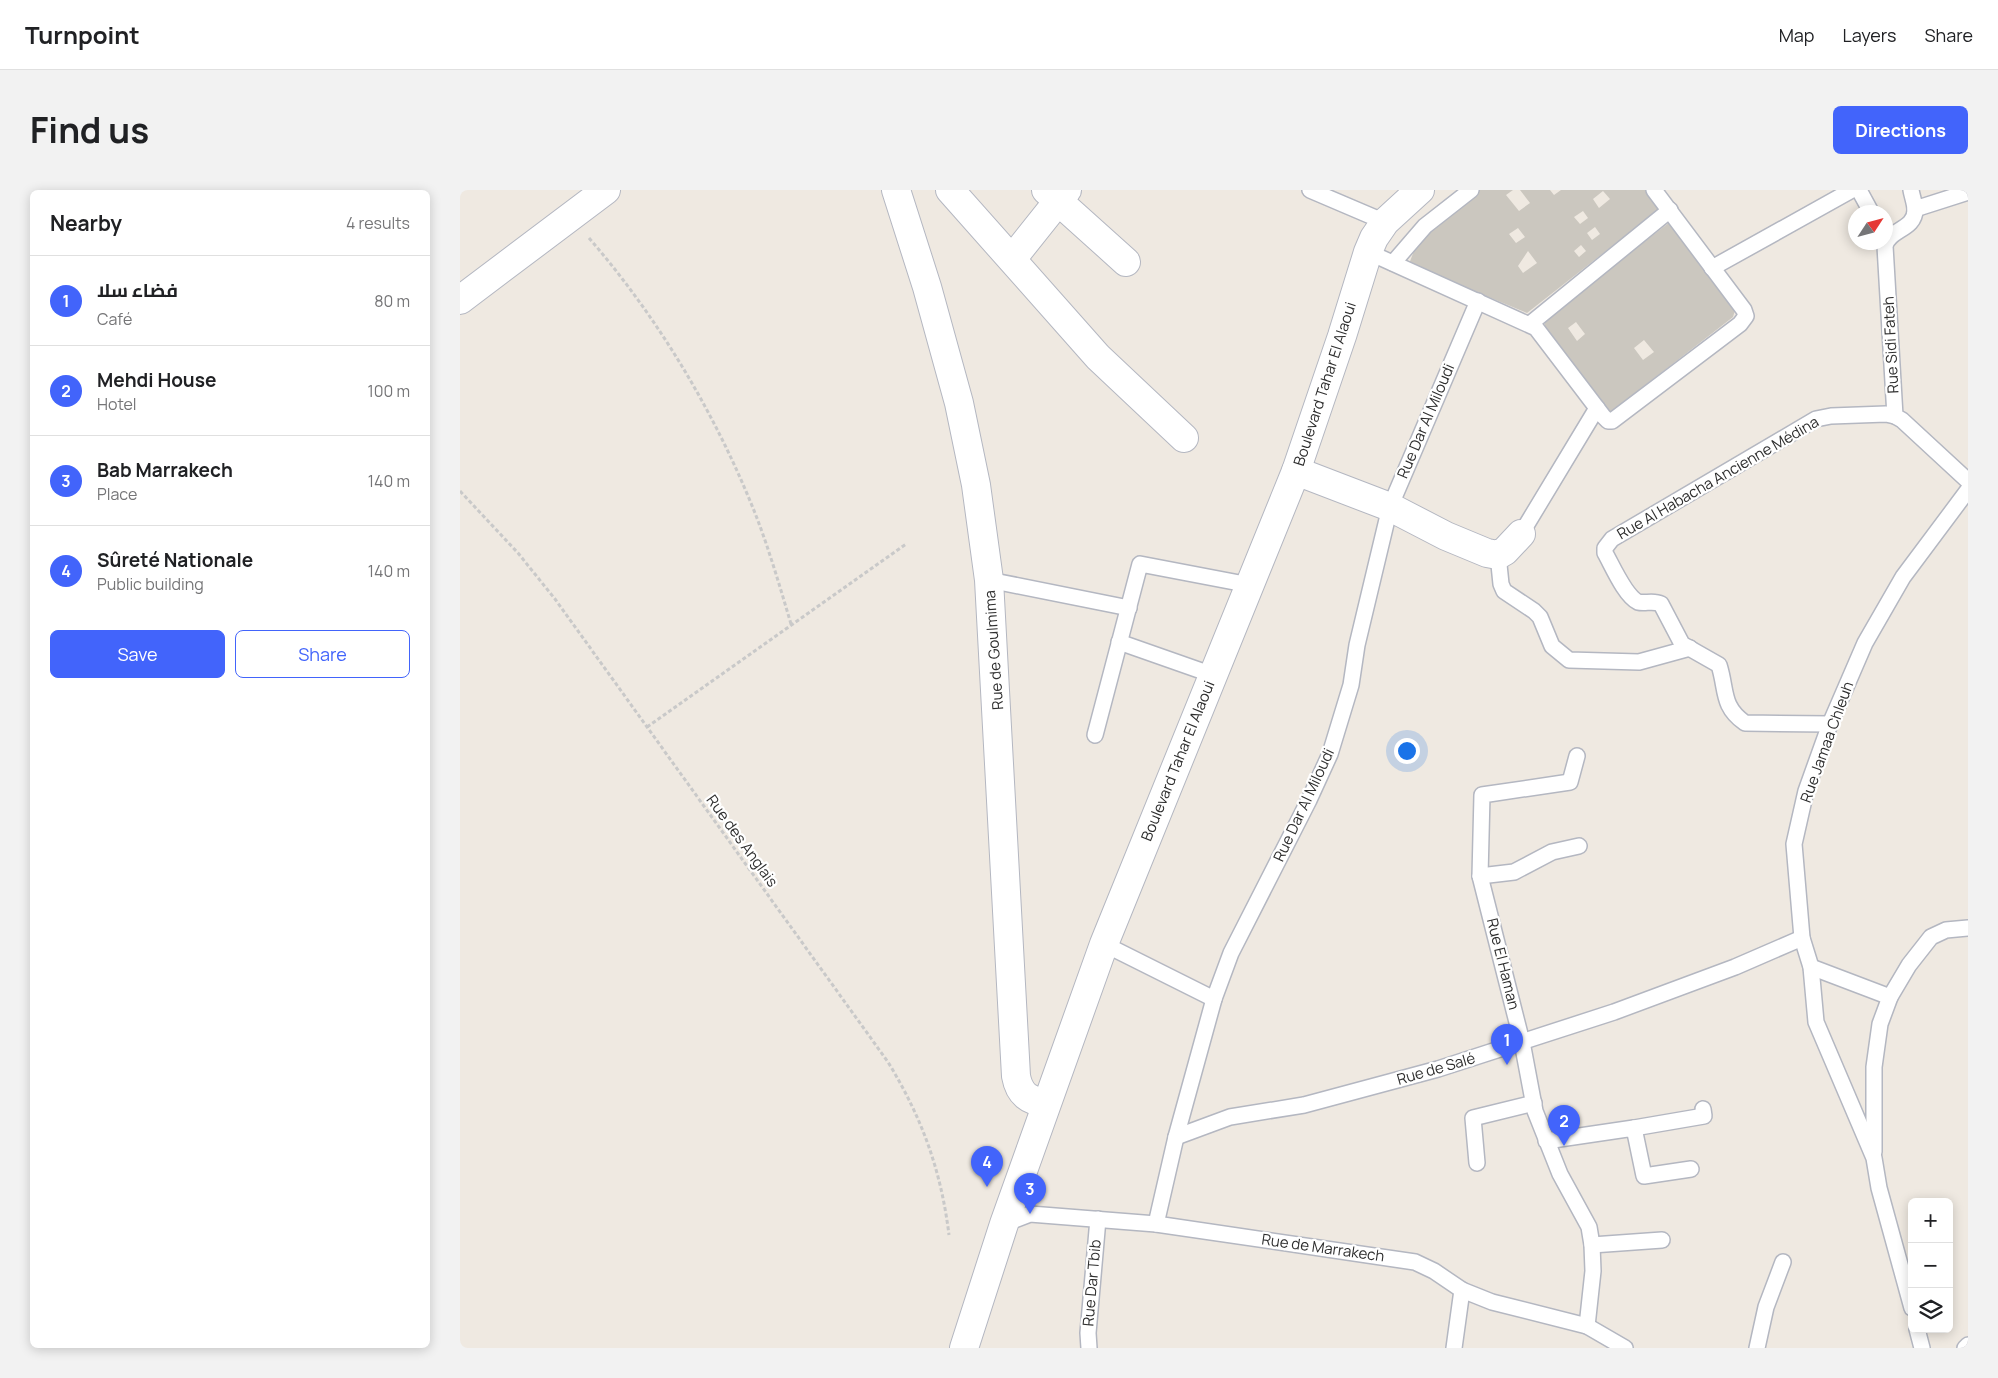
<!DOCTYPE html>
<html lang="en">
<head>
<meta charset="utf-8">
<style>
	:root { --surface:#fff; --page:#f2f2f2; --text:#202124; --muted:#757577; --line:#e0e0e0; --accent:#4264fb }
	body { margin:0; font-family:Manrope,Cairo,sans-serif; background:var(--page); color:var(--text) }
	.controls { position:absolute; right:15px; bottom:15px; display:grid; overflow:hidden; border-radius:8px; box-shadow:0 2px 12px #0003 }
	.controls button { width:45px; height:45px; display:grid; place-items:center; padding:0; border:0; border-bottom:1px solid var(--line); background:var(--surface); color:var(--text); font:25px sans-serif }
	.compass { position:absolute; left:1388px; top:15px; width:45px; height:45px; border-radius:50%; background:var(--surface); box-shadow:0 2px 12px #0003; rotate:54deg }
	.you { position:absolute; left:946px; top:560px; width:18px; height:18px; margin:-12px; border:4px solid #fff; border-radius:50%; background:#1a73e8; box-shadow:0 0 0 8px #1a73e833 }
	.badge { display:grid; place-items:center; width:32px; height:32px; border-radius:50%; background:var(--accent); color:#fff; font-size:16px; font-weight:700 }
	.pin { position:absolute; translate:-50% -41px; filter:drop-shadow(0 1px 2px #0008) }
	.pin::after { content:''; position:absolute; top:26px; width:18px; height:15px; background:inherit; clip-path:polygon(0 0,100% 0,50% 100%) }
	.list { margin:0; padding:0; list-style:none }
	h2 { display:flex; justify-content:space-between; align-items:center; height:65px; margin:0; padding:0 20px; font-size:21px }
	h2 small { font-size:16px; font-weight:400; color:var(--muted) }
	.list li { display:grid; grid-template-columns:32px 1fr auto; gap:15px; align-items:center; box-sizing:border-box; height:90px; padding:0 20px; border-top:1px solid var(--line) }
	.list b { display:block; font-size:19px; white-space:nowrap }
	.list p { margin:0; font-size:16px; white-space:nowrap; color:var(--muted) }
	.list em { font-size:16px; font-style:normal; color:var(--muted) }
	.actions { display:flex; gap:10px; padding:15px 20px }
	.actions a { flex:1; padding:11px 0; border:1px solid var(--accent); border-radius:8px; text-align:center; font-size:18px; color:var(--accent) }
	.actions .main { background:var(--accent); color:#fff }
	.icon { flex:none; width:28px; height:28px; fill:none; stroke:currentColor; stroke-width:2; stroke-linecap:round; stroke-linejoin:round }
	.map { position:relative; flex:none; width:1508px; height:1158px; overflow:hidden; border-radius:8px }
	header { display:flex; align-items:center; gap:30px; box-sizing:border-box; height:70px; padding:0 25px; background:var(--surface); border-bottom:1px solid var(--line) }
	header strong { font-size:24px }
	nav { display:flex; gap:28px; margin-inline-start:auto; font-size:18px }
	.intro { display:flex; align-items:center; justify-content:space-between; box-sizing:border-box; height:120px; padding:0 30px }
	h1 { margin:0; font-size:35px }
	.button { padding:12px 22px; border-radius:8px; background:var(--accent); color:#fff; font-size:18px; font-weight:700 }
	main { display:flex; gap:30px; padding:0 30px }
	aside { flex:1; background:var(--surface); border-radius:8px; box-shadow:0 2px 12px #0003 }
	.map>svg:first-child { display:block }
</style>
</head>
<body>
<header>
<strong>Turnpoint</strong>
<nav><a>Map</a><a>Layers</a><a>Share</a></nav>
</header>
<div class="intro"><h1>Find us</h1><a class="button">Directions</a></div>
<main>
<aside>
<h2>Nearby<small>4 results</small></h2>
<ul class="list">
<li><span class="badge">1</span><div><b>فضاء سلا</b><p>Café</p></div><em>80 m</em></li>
<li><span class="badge">2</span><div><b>Mehdi House</b><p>Hotel</p></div><em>100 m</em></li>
<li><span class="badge">3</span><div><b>Bab Marrakech</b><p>Place</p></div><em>140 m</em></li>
<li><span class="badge">4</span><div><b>Sûreté Nationale</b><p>Public building</p></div><em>140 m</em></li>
</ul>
<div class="actions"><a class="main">Save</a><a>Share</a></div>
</aside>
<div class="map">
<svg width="1508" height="1158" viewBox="0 0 1508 1158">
	<rect width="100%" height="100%" fill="#efe9e1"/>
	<!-- building -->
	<g fill="#cbc7bf" fill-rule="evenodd">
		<path d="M1018,0H1053L1046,5L1059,21L1070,13L1060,0H1090L1094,5L1101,0H1189L1202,17L1067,123L949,74L960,45ZM1143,1L1150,9L1139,18L1133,9ZM1123,21L1128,28L1120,34L1114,27ZM1135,37L1140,44L1132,50L1127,43ZM1058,38L1065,47L1056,53L1049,44ZM1121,55L1126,61L1119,67L1114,61ZM1068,61L1077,73L1063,83L1058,76Z"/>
		<path d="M1210,32L1276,117L1273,127L1148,224L1084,138L1086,128ZM1116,132L1125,144L1117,151L1108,138ZM1184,150L1194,162L1183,170L1174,158Z"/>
	</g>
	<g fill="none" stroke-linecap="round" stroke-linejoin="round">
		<defs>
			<g id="service">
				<path d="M850,0L925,32"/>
				<path d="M1399,0L1411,22"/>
				<path d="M1451,0C1452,6 1455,14 1455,20C1455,40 1429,39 1425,56L1435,226L1442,230L1508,291"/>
				<path d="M1455,19L1508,2"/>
				<path d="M908,62L1076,138L1143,226L1148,231H1152L1280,134L1286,126L1284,120L1194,0"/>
				<path d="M933,73L965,36L1011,0"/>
				<path d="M1252,78L1392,0"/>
				<path d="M1070,134L1210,20"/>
				<path d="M1061,344L1137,218"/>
				<path d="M1038,365L1041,394L1044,401L1074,421L1080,427L1092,456L1109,470L1179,472L1230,458"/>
				<path d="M529,390L669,418"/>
				<path d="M659,452L753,485"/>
				<path d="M1370,534L1285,533C1261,516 1267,500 1259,475L1222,454L1201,414C1193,410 1185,414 1178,412C1165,406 1152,375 1145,363V358L1152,349L1356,229L1371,226L1426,224L1435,226"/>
				<path d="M635,545L680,374L790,395"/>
				<path d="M1117,566L1110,592L1022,605L1020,686L1062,852L1075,921L1100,984L1129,1037L1132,1055L1133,1081L1127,1136"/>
				<path d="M1020,686L1054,682L1092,662L1119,656"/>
				<path d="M644,754L754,809"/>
				<path d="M1351,777L1430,807"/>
				<path d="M1174,938L1244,926L1243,919"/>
				<path d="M716,947L770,927L844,915L978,879L1154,822L1275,777L1342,748"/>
				<path d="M1086,951L1174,938L1184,986L1231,979"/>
				<path d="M1414,962V877L1420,834L1430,807L1449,775L1471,747L1486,740L1508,738"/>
				<path d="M1017,973L1013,928L1074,913"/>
				<path d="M544,1034L570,1024L696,1034L955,1072L974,1081L1002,1100L1032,1112L1127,1136L1165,1158"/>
				<path d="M696,1034L716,947L754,809L771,763L849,610L870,564L891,495L897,455L930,317L1018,111"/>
				<path d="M1132,1055L1202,1050"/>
				<path d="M1452,1118L1419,998L1414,968L1356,832L1351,777L1342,748L1334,654L1346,601L1370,534L1405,453L1443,387L1508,300"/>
				<path d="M1457,1139L1462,1158"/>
				<path d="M629,1158L628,1143L638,1029"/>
				<path d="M994,1158L1002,1100"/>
				<path d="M1297,1158L1306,1117L1323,1072"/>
				<path d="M1505,1158L1508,1155"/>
			</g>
			<g id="minor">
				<path d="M490,0L638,167L724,248"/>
				<path d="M586,0L666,72"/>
				<path d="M552,69L607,0"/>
				<path d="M0,110L146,0"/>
				<path d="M836,281L930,317L986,346L1027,363L1038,365L1045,361L1061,344"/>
			</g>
			<g id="tertiary">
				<path d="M436,0L467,97L499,213L516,295L529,390L556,886C559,903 569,913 587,911"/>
				<path d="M504,1158L544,1034L644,754L836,281L882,146L908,62L914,48L925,32L960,0"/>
			</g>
		</defs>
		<!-- service casing -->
		<use href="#service" stroke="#b4b7c1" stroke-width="18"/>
		<!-- minor casing -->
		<use href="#minor" stroke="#b4b7c1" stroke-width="30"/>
		<!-- tertiary casing -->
		<use href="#tertiary" stroke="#b4b7c1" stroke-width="30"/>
		<!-- path -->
		<g stroke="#c9c9c9" stroke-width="3" stroke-dasharray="4 2.5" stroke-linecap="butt">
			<path d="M129,48C199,129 255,223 295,323C309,359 320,397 331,434"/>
			<path d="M0,301L58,363L95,409L428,872C462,928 481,980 489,1045"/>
			<path d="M187,537L446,354"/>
		</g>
		<!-- service -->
		<use href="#service" stroke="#fff" stroke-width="15"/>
		<!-- minor -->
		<use href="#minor" stroke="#fff" stroke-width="28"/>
		<!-- tertiary -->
		<use href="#tertiary" stroke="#fff" stroke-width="28"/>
	</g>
	<g text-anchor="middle" stroke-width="4.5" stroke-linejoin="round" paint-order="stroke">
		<!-- street labels -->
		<g font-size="15" fill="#2e2e2e" stroke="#fff">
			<text transform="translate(1431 155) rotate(-93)" y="5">Rue Sidi Fateh</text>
			<text transform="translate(865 194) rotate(-72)" y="5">Boulevard Tahar El Alaoui</text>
			<text transform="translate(966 231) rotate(-67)" y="5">Rue Dar Al Miloudi</text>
			<text transform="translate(1258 288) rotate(-30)" y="5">Rue Al Habacha Ancienne Médina</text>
			<text transform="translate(534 460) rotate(-94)" y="5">Rue de Goulmima</text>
			<text transform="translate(1367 552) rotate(-70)" y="5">Rue Jamaa Chleuh</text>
			<text transform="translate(718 571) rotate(-68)" y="5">Boulevard Tahar El Alaoui</text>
			<text transform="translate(844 615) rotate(-65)" y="5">Rue Dar Al Miloudi</text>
			<text transform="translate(282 651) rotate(54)" y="5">Rue des Anglais</text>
			<text transform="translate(1043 774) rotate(76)" y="5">Rue El Haman</text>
			<text transform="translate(976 879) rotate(-16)" y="5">Rue de Salé</text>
			<text transform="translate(863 1058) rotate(8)" y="5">Rue de Marrakech</text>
			<text transform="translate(632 1093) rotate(-85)" y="5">Rue Dar Tbib</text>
		</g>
	</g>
</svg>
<div class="controls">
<button>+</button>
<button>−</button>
<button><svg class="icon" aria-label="layers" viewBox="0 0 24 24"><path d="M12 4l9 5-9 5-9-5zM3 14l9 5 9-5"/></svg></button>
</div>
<svg class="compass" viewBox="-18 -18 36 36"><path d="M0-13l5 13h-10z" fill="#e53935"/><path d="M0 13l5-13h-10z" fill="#757577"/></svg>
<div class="you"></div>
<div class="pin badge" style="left:1047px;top:875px">1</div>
<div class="pin badge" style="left:1104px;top:956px">2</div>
<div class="pin badge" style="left:570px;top:1024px">3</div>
<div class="pin badge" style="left:527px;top:997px">4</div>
</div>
</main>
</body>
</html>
